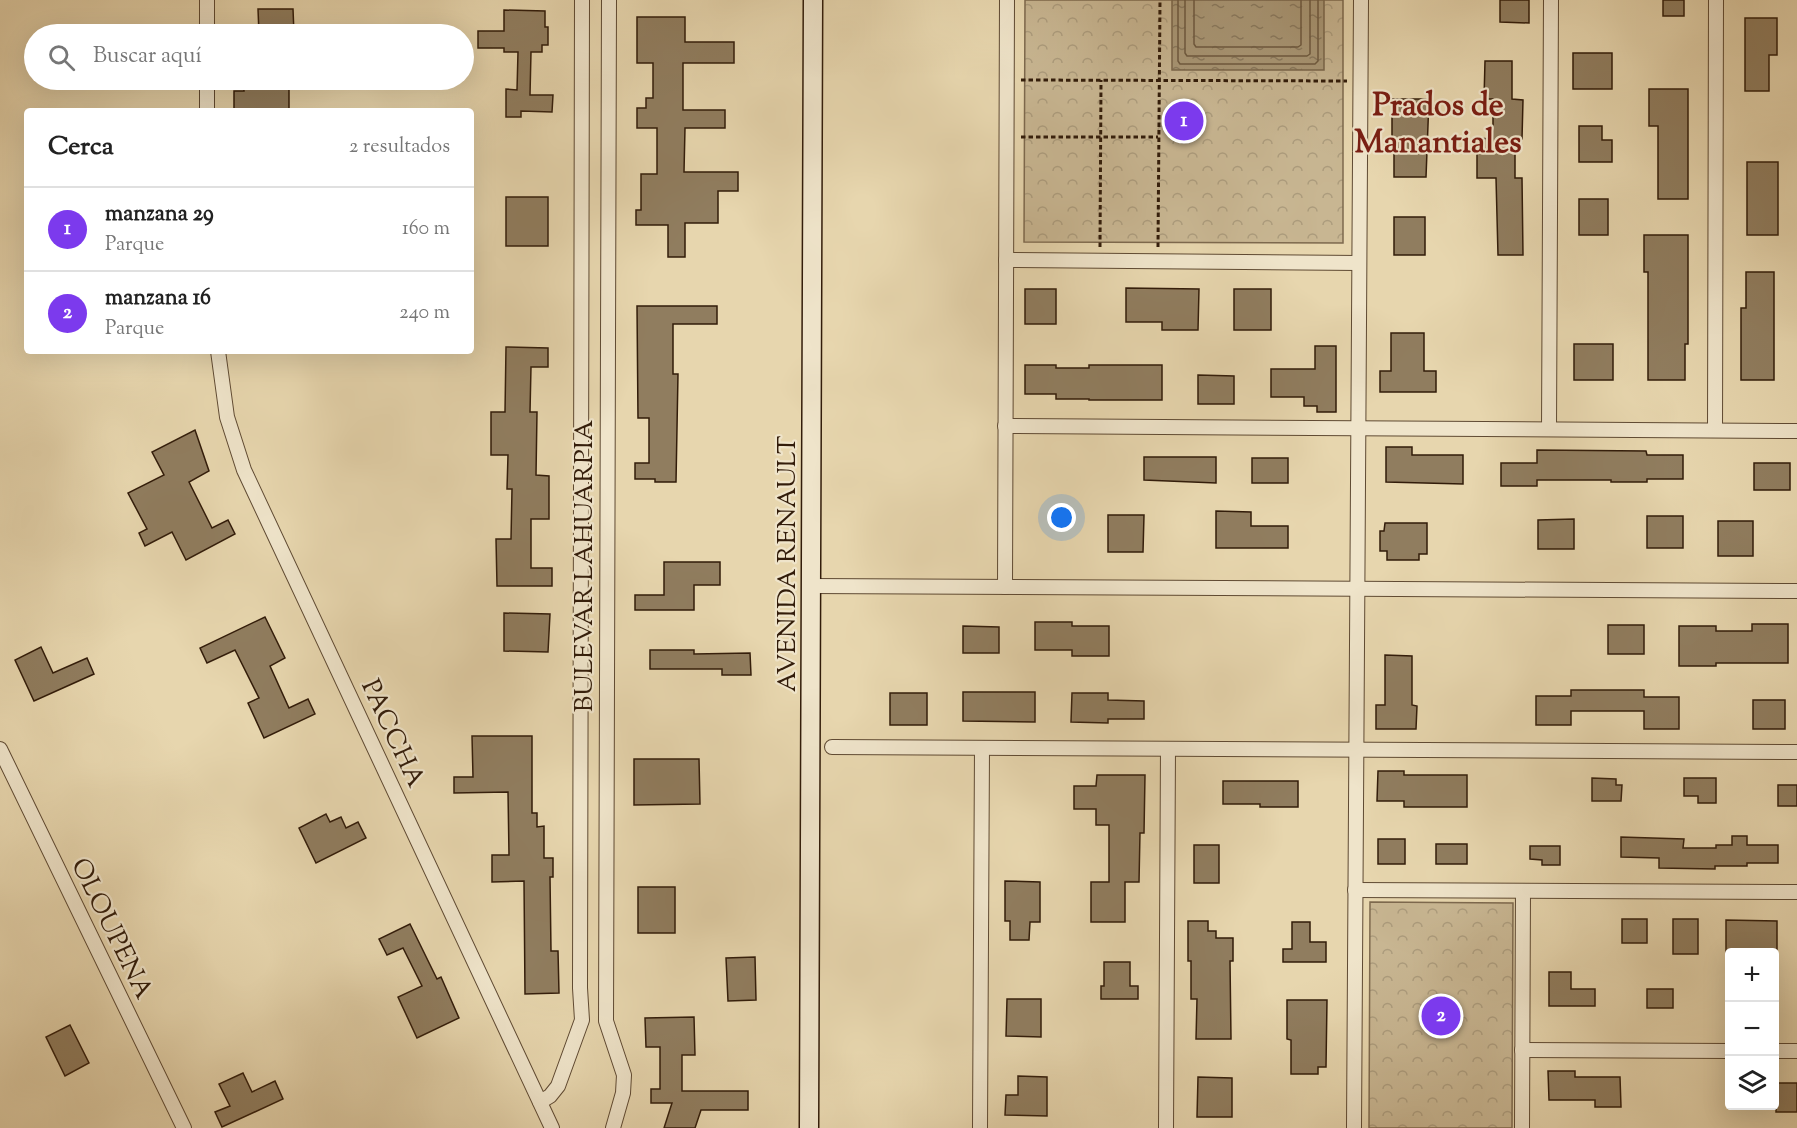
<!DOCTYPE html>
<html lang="es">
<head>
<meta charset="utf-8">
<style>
	:root { --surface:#fff; --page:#f6f6f6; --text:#222; --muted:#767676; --line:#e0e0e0; --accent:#7c3aed }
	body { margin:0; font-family:"Sorts Mill Goudy",serif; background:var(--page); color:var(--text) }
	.controls { position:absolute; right:18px; bottom:18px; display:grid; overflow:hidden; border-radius:6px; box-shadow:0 6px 24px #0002 }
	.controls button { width:54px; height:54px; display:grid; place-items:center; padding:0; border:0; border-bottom:2px solid var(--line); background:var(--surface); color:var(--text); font:30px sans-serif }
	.you { position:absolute; left:1062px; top:518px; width:21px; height:21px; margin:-15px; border:4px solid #fff; border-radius:50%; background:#1a73e8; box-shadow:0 0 0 9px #1a73e833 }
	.badge { display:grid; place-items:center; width:39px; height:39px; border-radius:50%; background:var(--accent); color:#fff; font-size:20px; font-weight:700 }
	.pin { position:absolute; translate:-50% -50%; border:3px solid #fff; box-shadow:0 2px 6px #0006 }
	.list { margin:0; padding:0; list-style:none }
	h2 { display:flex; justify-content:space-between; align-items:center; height:78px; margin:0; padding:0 24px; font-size:26px }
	h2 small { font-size:20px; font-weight:400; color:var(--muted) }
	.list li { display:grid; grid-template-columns:39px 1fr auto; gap:18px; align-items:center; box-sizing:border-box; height:84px; padding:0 24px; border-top:2px solid var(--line) }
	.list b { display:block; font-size:22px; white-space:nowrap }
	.list p { margin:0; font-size:20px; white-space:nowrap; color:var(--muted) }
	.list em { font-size:20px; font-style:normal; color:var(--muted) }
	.icon { flex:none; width:33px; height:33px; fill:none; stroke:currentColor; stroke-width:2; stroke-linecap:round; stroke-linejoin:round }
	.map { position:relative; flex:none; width:1797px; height:1128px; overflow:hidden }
	.search { position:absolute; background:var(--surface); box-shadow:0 6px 24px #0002; left:24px; top:24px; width:450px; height:66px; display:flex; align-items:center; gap:15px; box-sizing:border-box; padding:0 21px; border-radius:33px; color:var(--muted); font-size:22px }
	.panel { position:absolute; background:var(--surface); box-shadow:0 6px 24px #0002; left:24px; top:108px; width:450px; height:246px; border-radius:6px }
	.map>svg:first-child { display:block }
</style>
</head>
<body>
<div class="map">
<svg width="1797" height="1128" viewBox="0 0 1797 1128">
	<defs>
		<pattern id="park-crowns" width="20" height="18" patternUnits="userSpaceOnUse" patternTransform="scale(1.5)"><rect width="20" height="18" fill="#c8b692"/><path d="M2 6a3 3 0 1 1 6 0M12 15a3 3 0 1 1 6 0" fill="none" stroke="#ac9c7d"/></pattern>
		<pattern id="water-ripples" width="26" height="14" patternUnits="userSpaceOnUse" patternTransform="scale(1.5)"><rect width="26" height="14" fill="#a99776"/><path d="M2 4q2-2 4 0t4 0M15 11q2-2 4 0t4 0" fill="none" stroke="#8a7a5f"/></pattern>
	</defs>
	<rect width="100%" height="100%" fill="#e7d6ae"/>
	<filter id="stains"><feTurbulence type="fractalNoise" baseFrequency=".00333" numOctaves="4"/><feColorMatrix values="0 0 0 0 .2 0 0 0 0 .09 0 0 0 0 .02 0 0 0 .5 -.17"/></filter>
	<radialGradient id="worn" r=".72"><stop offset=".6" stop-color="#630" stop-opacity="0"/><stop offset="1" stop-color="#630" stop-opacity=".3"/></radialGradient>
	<!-- park -->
	<g fill="url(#park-crowns)" stroke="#7d694e" stroke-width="1.5">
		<path d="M1025,0H1343V243L1024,242Z"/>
		<path d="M1370,902L1513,903L1512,1128H1369Z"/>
	</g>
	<!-- water -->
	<rect fill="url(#water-ripples)" stroke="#79664b" stroke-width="1.5" x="1172" y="0" width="152" height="70"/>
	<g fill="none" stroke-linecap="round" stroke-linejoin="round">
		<!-- shore -->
		<g stroke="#6e5a40" stroke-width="1.5">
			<path d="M1178,0V61L1180,64H1315L1318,61V0"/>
			<path d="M1185,0V53L1187,56H1307L1310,54V0"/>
			<path d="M1194,0V44L1196,47H1298L1301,45V0"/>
		</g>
	</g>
	<!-- building -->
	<g fill="#907d5f" stroke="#321c0a" stroke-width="1.5">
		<path d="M1500,0H1529V23L1500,22Z"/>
		<rect x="1663" y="0" width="21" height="16"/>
		<path d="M258,9H293L294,34H259Z"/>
		<path d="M504,10L545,11V27H548V45H542V52H531L530,95H553L552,112L521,111V117H506V89L517,90L518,52H504V48H478V31H504Z"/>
		<path d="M637,17H685V42H734V63H683V110H725V128H685L684,172H738V191H718V223H685V257H668V225H636V210H641V174H657V128H637V108H646V98H653V63H637Z"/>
		<path d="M1745,18H1777V55H1769V91H1745Z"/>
		<rect x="1573" y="53" width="39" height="36"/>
		<path d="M1485,61H1512V99L1523,100L1522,139H1515V178H1522L1523,255H1498L1496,178H1477V138L1493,139V99H1484Z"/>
		<path d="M243,80H289V111H234V91H244Z"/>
		<path d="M1649,89H1688V199H1658V126H1649Z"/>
		<path d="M1392,99H1429L1426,177H1394V138H1392Z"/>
		<path d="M1579,126H1602V140H1612V162H1579Z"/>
		<rect x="1747" y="162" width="31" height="73"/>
		<rect x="506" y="197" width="42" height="49"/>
		<rect x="1579" y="199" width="29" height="36"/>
		<rect x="1394" y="217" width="31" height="38"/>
		<path d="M1644,235H1688V344H1685V380H1648V272H1644Z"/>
		<path d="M1746,272H1774V380H1741V308H1746Z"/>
		<path d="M1126,288L1199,289L1198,330H1162V322H1126Z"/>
		<rect x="1025" y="289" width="31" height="35"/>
		<rect x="1234" y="289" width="37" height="41"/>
		<path d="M637,306H717V324H673V374H678L676,482H655V479H635V463H649V418H638Z"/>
		<path d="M1391,333H1424V371H1436V392H1380V371H1391Z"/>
		<rect x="1574" y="344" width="39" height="36"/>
		<path d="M1315,346H1336V412H1317V406H1304V397H1271V369H1315Z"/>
		<path d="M506,347L548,348V367H531L530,412H537L536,475L549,476V519H531V568H552V586H497L496,539H511L512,489H507L508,455H491V412H505Z"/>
		<path d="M1025,365H1056V368H1089V365H1162V400H1089V399H1056V394H1025Z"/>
		<path d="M1198,375L1234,376V404H1198Z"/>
		<path d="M195,430L209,471L189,482L212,528L228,520L235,534L186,560L172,532L145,546L139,533L147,529L128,493L164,475L152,452Z"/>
		<path d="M1386,447H1412V455H1463V484L1386,482Z"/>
		<path d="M1537,450L1646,451L1647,455H1683V479H1647V482H1611V480H1537V486H1501V463H1537Z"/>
		<path d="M1144,457H1216V483L1144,480Z"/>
		<rect x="1252" y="458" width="36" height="25"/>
		<rect x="1754" y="463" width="36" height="27"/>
		<path d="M1216,511L1251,512V526H1288V548H1216Z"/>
		<path d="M1108,515H1144L1143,552H1108Z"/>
		<rect x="1647" y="516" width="36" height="32"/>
		<path d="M1574,519V549H1538V520Z"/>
		<rect x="1718" y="521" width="35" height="35"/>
		<path d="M1385,523H1427V554H1419V560H1387V551H1380V531H1384Z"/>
		<path d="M664,562H720V585H694V610H635V595H664Z"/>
		<path d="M504,613L550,614L548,652L504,651Z"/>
		<path d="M265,617L285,658L270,666L289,708L308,699L315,714L264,738L248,703L259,698L235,650L207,663L200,648Z"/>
		<path d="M1035,622H1072V626H1109V656H1072V650H1035Z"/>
		<path d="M1752,624H1788V663H1716V666H1679V626H1716V631H1752Z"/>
		<rect x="1608" y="625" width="36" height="29"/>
		<path d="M963,626L999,627V653H963Z"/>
		<path d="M41,647L53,673L87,658L94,674L34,701L15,660Z"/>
		<path d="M650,650H694V654L750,653L751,675H722V669H650Z"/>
		<path d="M1385,655L1412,656V705L1417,706L1416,729H1376V705H1385Z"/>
		<path d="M1571,690H1644V697H1679V729H1644V711H1571V725H1536V696H1571Z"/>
		<path d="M963,692H1035V722L963,721Z"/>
		<rect x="890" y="693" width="37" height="32"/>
		<path d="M1072,693H1108V700L1144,701V719H1108V723L1071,722Z"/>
		<rect x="1753" y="700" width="32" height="29"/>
		<path d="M472,736H532V813H537V827L544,826V858H553V877H550L551,951H558L559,993L525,994L524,881L492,882V855H509L508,792L454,793V777H473Z"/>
		<path d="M634,759H699L700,804L634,805Z"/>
		<path d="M1378,771H1404V775H1467V807H1404V801H1377Z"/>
		<path d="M1097,775H1145L1144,833H1140L1139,882H1125V922H1091V882H1109V825H1096V809H1074V786H1096Z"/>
		<path d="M1592,778L1616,779V785H1622L1621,801H1592Z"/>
		<path d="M1684,778H1716V803H1698V796H1684Z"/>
		<path d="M1223,781H1298V807H1260V804H1223Z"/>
		<rect x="1778" y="785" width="19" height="21"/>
		<path d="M326,814L330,822L341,817L346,828L358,822L366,838L316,863L299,828Z"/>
		<path d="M1732,836H1747V845H1778V863H1747V866H1715V869L1659,868V858L1621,857V837L1684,839L1683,848H1716V845H1732Z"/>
		<rect x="1378" y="839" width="27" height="25"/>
		<rect x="1436" y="844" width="31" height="20"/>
		<rect x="1194" y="845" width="25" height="38"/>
		<path d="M1530,846H1560V865H1542V860L1530,859Z"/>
		<path d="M1005,881L1040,882V922H1030L1029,940H1010V921H1005Z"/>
		<rect x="638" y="887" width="37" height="46"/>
		<rect x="1622" y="919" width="25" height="24"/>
		<rect x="1673" y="919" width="25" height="35"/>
		<path d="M1726,920L1777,921V950L1726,952Z"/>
		<path d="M1188,921H1208V931H1216V938H1233V961H1230L1231,1039H1196L1197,999H1191V961H1188Z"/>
		<path d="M1292,922H1310V942H1326V962H1283V949H1292Z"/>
		<path d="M410,924L437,979L441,977L459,1018L417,1038L398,997L422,986L403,948L387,955L379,939Z"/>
		<path d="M755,957L756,1000L728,1001L726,958Z"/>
		<path d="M1104,962H1130V986H1138V999H1101V986H1104Z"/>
		<path d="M1549,972H1571V989H1595V1006H1549Z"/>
		<rect x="1647" y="989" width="26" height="19"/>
		<path d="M1007,999H1041V1037L1006,1036Z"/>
		<path d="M1287,1000H1327L1326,1067H1318V1074H1291V1040L1287,1039Z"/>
		<path d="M694,1017L695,1055H682V1091H748V1110H701L695,1128H664L672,1103H651V1089H660V1047H646L645,1018Z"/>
		<path d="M70,1025L89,1063L65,1076L46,1037Z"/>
		<path d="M1548,1071H1575V1077H1620L1621,1107H1595V1100H1549Z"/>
		<path d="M243,1073L252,1092L275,1081L283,1099L222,1127L215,1112L230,1106L219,1084Z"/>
		<path d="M1018,1076L1047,1077V1116L1005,1115L1006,1095H1018Z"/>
		<path d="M1198,1077L1232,1078V1117H1197Z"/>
		<rect x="1776" y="1083" width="21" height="29"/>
	</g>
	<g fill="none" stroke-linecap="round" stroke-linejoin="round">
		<defs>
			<g id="street">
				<path d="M609,0L606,1021L624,1075L623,1093L613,1128"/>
				<path d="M207,34V0"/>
				<path d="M207,111V80"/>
				<path d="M1006,260L1359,263"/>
				<path d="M218,351L227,417L244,470L552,1128"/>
				<path d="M1005,426L1797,431"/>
				<path d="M1549,429L1551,0"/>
				<path d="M1715,430L1716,0"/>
				<path d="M811,586L1797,591"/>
				<path d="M1005,587L1007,0"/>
				<path d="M832,747L1797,752"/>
				<path d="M0,749L184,1128"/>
				<path d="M1355,890L1797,892"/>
				<path d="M1522,1050L1730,1051"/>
				<path d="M1774,1051H1797"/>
				<path d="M540,1102L550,1096L558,1086L582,1020L580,988L582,0"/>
				<path d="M980,1128L982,748"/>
				<path d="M1166,1128L1168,749"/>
				<path d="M1354,1128L1361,0"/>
				<path d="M1522,1128L1523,891"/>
			</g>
			<path id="secondary" d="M809,1128L813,0"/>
		</defs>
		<!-- street casing -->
		<use href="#street" stroke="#5f4a33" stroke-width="16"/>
		<!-- secondary casing -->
		<use href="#secondary" stroke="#321c0a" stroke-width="21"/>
		<!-- path -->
		<g stroke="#321c0a" stroke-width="3" stroke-dasharray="4.5 3" stroke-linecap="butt">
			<path d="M1021,80L1347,81"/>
			<path d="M1021,137H1158"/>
			<path d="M1100,247L1101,80"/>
			<path d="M1158,247L1160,0"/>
		</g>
		<!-- street -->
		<use href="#street" stroke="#efe4ca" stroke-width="14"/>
		<!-- secondary -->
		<use href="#secondary" stroke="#efe4ca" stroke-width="18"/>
	</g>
	<g text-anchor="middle" stroke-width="4.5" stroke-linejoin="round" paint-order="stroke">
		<!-- street labels -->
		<g font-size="26" fill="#321c0a" stroke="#efe4ca">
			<text transform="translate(786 564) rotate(-90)" y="9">AVENIDA RENAULT</text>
			<text transform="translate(583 566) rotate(-90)" y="9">BULEVAR LAHUARPIA</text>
			<text transform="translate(394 733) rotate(65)" y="9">PACCHA</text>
			<text transform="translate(113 928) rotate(64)" y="9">OLOUPENA</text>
		</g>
		<!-- district labels -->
		<g font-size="32" font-weight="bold" fill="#7a1f14" stroke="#efe4ca">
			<text x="1438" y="115">Prados de<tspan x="1438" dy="37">Manantiales</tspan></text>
		</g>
	</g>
	<rect width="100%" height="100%" filter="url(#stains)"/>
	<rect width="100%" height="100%" fill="url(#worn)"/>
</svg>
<div class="controls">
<button>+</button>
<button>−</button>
<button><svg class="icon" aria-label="layers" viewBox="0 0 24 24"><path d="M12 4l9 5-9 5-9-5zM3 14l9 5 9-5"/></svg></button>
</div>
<div class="you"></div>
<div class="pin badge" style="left:1184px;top:121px">1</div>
<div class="pin badge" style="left:1441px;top:1016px">2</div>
<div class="search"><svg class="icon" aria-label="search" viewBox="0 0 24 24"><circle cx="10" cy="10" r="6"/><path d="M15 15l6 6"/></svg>Buscar aquí</div>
<section class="panel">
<h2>Cerca<small>2 resultados</small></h2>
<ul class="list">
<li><span class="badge">1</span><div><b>manzana 29</b><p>Parque</p></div><em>160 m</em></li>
<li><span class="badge">2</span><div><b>manzana 16</b><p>Parque</p></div><em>240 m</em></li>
</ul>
</section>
</div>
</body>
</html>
